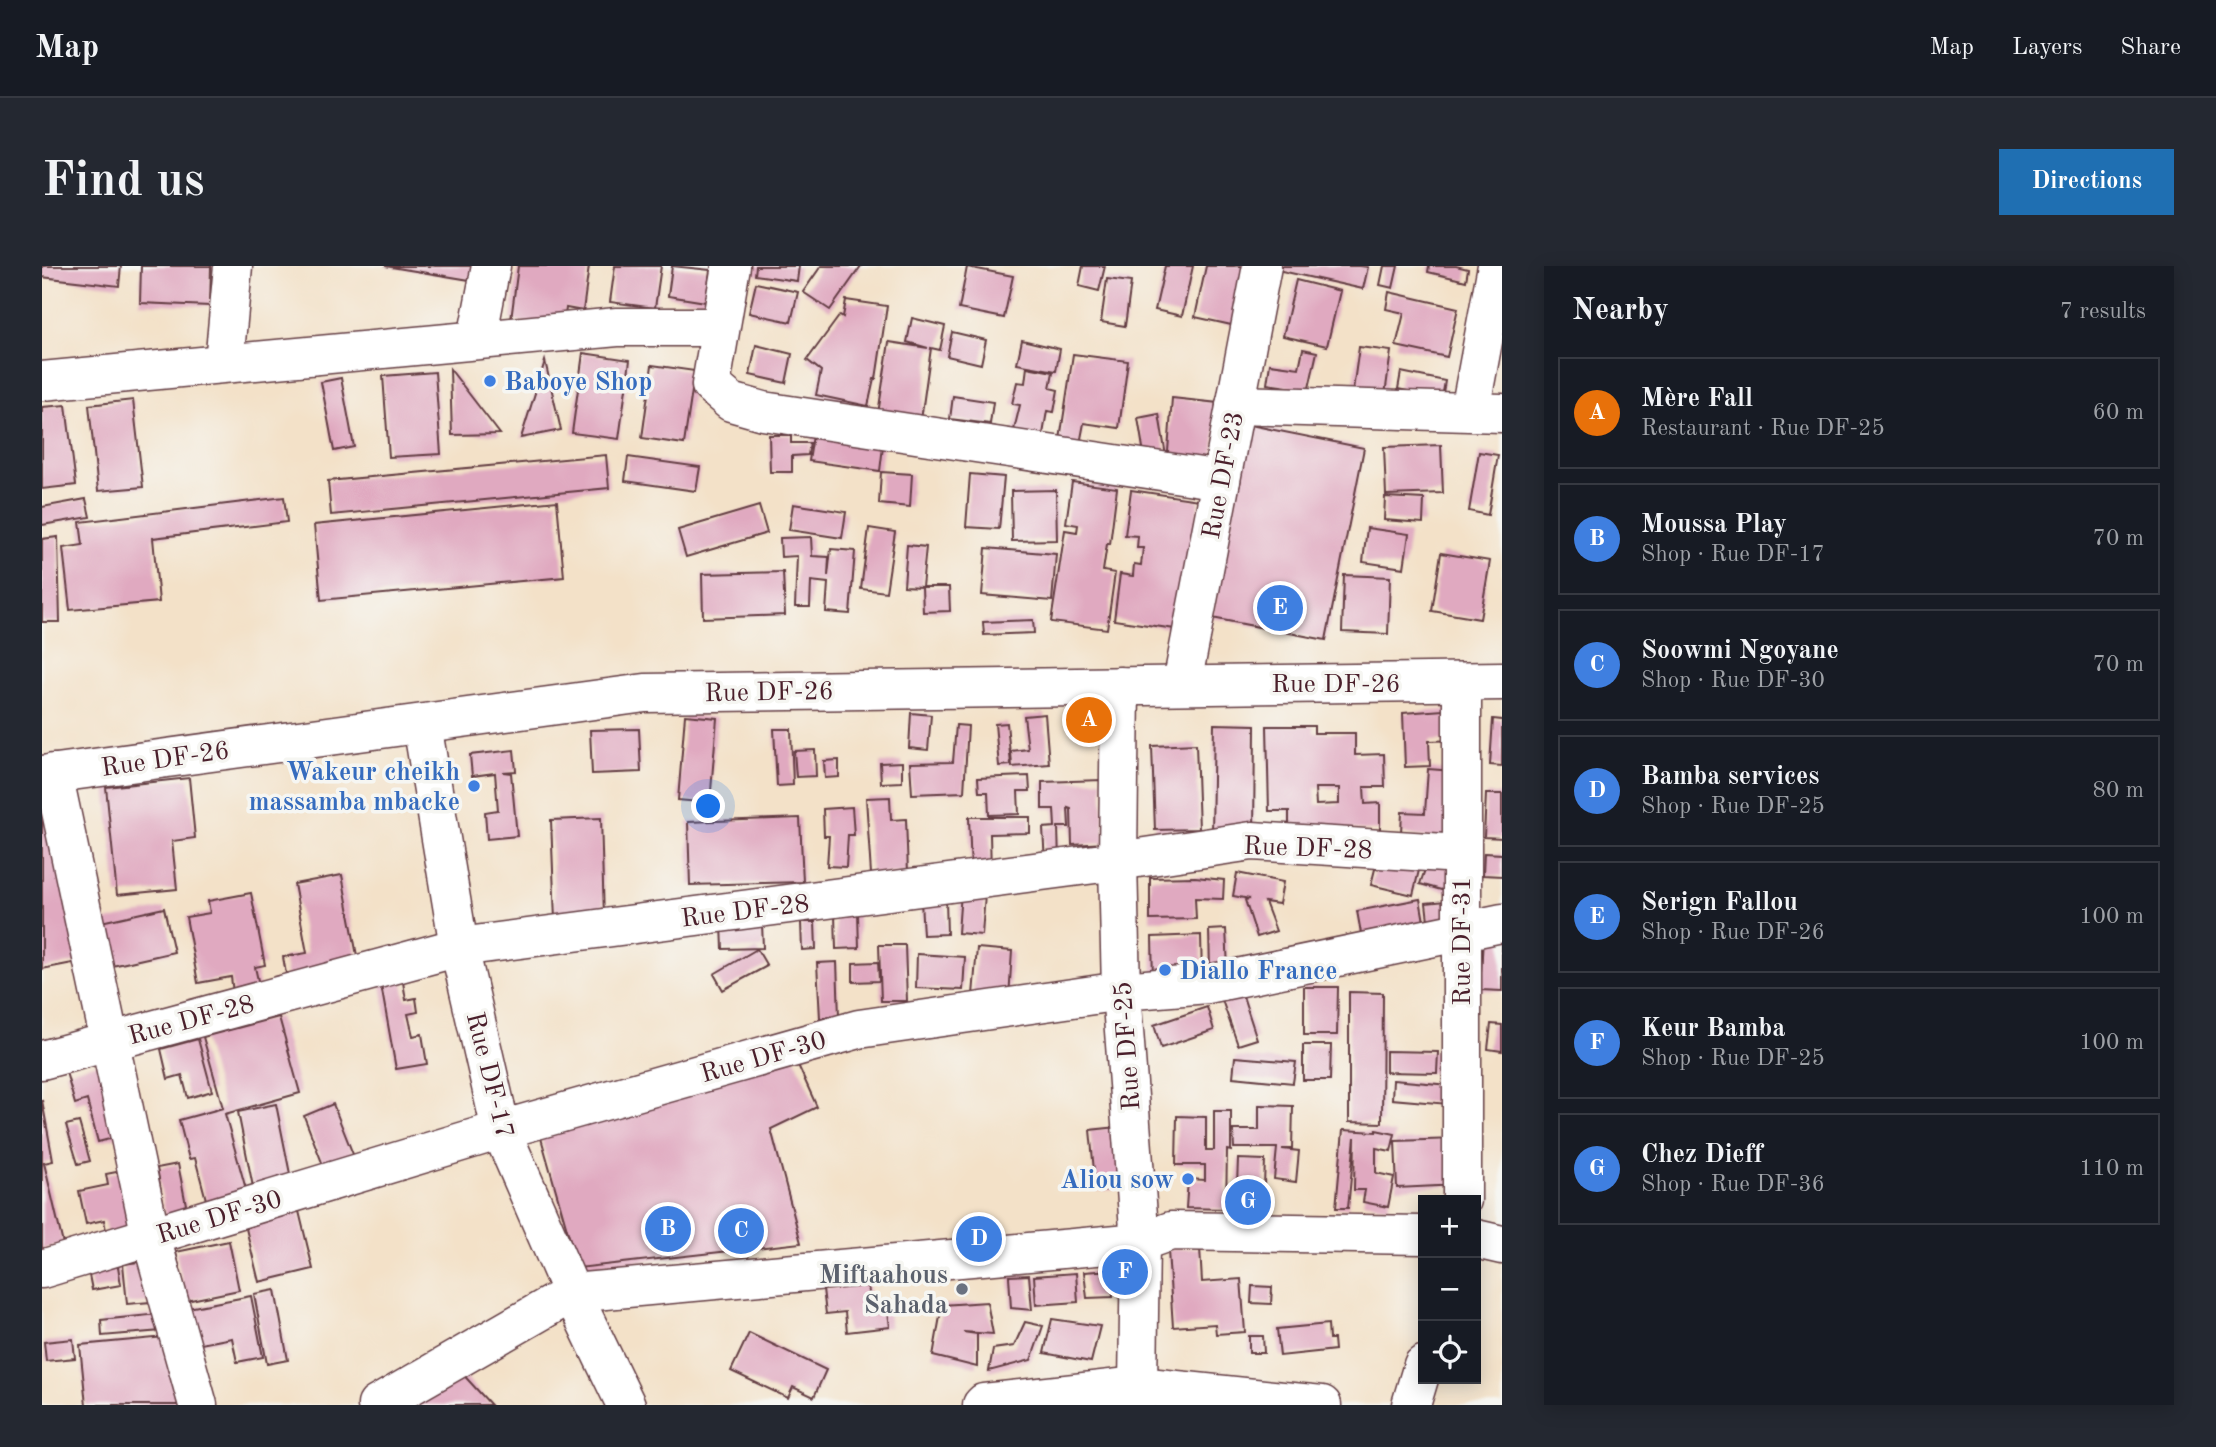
<!DOCTYPE html>
<html lang="en">
<head>
<meta charset="utf-8">
<style>
	:root { --surface:#171b24; --page:#242831; --text:#f1f3f6; --muted:#9ea1a6; --line:#363941; --accent:#1f6fb2 }
	body { margin:0; font-family:"Old Standard TT",serif; background:var(--page); color:var(--text) }
	.controls { position:absolute; right:21px; bottom:21px; display:grid; overflow:hidden; border-radius:0px; box-shadow:0 4px 18px #0003 }
	.controls button { width:63px; height:63px; display:grid; place-items:center; padding:0; border:0; border-bottom:2px solid var(--line); background:var(--surface); color:var(--text); font:35px sans-serif }
	.you { position:absolute; left:667px; top:541px; width:24px; height:24px; margin:-18px; border:5px solid #fff; border-radius:50%; background:#1a73e8; box-shadow:0 0 0 10px #1a73e833 }
	.badge { display:grid; place-items:center; width:46px; height:46px; border-radius:50%; background:var(--accent); color:#fff; font-size:23px; font-weight:700 }
	.pin { position:absolute; translate:-50% -50%; border:4px solid #fff; box-shadow:0 2px 7px #0006 }
	.list { margin:0; padding:0; list-style:none }
	h2 { display:flex; justify-content:space-between; align-items:center; height:91px; margin:0; padding:0 28px; font-size:30px }
	h2 small { font-size:23px; font-weight:400; color:var(--muted) }
	.list li { display:grid; grid-template-columns:46px 1fr auto; gap:21px; align-items:center; box-sizing:border-box; height:112px; margin:0 14px 14px; padding:0 14px; border:2px solid var(--line); border-radius:0px }
	.list b { display:block; font-size:26px; white-space:nowrap }
	.list p { margin:0; font-size:23px; white-space:nowrap; color:var(--muted) }
	.list em { font-size:23px; font-style:normal; color:var(--muted) }
	.icon { flex:none; width:38px; height:38px; fill:none; stroke:currentColor; stroke-width:2; stroke-linecap:round; stroke-linejoin:round }
	.map { position:relative; flex:none; width:1460px; height:1139px; overflow:hidden; border-radius:0px }
	header { display:flex; align-items:center; gap:42px; box-sizing:border-box; height:98px; padding:0 35px; background:var(--surface); border-bottom:2px solid var(--line) }
	header strong { font-size:33px }
	nav { display:flex; gap:38px; margin-inline-start:auto; font-size:24px }
	.intro { display:flex; align-items:center; justify-content:space-between; box-sizing:border-box; height:168px; padding:0 42px }
	h1 { margin:0; font-size:49px }
	.button { padding:18px 32px; border-radius:0px; background:var(--accent); color:#fff; font-size:24px; font-weight:700 }
	main { display:flex; gap:42px; padding:0 42px }
	aside { flex:1; background:var(--surface); border-radius:0px; box-shadow:0 4px 18px #0003 }
	.map>svg:first-child { display:block }
</style>
</head>
<body>
<header>
<strong>Map</strong>
<nav><a>Map</a><a>Layers</a><a>Share</a></nav>
</header>
<div class="intro"><h1>Find us</h1><a class="button">Directions</a></div>
<main>
<div class="map">
<svg width="1460" height="1139" viewBox="0 0 1460 1139">
	<rect width="100%" height="100%" fill="#f6f6f2"/>
	<filter id="ink" filterUnits="userSpaceOnUse"><feTurbulence type="fractalNoise" baseFrequency=".0143" numOctaves="2"/><feDisplacementMap in="SourceGraphic" scale="14" xChannelSelector="R" yChannelSelector="G"/><feConvolveMatrix kernelMatrix="1 2 1 2 8 2 1 2 1" color-interpolation-filters="sRGB"/></filter>
	<filter id="wash" filterUnits="userSpaceOnUse"><feTurbulence type="fractalNoise" baseFrequency=".00686" numOctaves="4" result="noise"/><feDisplacementMap in="SourceGraphic" scale="28" xChannelSelector="R" yChannelSelector="G"/><feGaussianBlur stdDeviation="1.57" result="paint"/><feColorMatrix in="noise" values="0 0 0 0 0 0 0 0 0 0 0 0 0 0 0 0 0 1.4 0 .05"/><feComposite in="paint" operator="in"/></filter>
	<g filter="url(#wash)">
		<rect width="100%" height="100%" fill="#f3e1c8"/>
		<g id="blocks">
			<!-- building -->
			<g fill="#e0a9c0" fill-rule="evenodd">
				<path d="M0,0H79L77,20L0,11Z"/>
				<path d="M99,0H169L168,40L98,37Z"/>
				<path d="M343,0H436L434,15Z"/>
				<path d="M476,0H547L541,45L524,42L521,62L469,54Z"/>
				<path d="M573,0H619L613,42L568,36Z"/>
				<path d="M630,0L668,4L664,36L626,30Z"/>
				<path d="M714,0H757L755,15L713,9Z"/>
				<path d="M779,0H819L788,44L761,26Z"/>
				<path d="M1041,0H1063L1057,25L1037,20Z"/>
				<path d="M1123,0H1151L1140,50L1113,44Z"/>
				<path d="M1164,0H1207L1194,60L1153,51Z"/>
				<path d="M1226,0H1318L1326,1L1321,23L1226,2Z"/>
				<path d="M1342,0H1356L1351,22L1338,19Z"/>
				<path d="M1387,0H1414L1426,3L1424,15L1386,6Z"/>
				<path d="M925,1L971,10L962,52L917,43Z"/>
				<path d="M1065,13L1089,16L1083,60L1059,56Z"/>
				<path d="M1254,14L1298,25L1285,80L1241,70Z"/>
				<path d="M714,17L756,26L749,56L707,47Z"/>
				<path d="M1347,26L1416,42L1405,91L1354,80L1362,47L1344,43Z"/>
				<path d="M804,34L845,40L834,113H832L826,140L774,129L779,105L765,94L798,49L801,51Z"/>
				<path d="M870,52L903,60L898,84L889,82L879,154L836,148L847,76L886,82L865,76Z"/>
				<path d="M910,66L944,74L939,98L905,90Z"/>
				<path d="M980,74L1018,83L1014,105L975,98Z"/>
				<path d="M714,79L750,88L744,117L708,109Z"/>
				<path d="M1317,81L1349,85L1343,129L1311,124Z"/>
				<path d="M1261,83L1275,86L1265,131L1252,122L1225,118L1228,98L1257,102Z"/>
				<path d="M541,87L588,94L577,173L530,167Z"/>
				<path d="M1031,88L1086,95L1077,162L1042,157L1037,183L1017,180Z"/>
				<path d="M503,95L519,164L479,172Z"/>
				<path d="M610,99L653,105L642,178L600,172Z"/>
				<path d="M985,101L1011,106L1008,122L1016,124L1012,146L1005,145L1000,174L971,168L978,139L970,138L975,116L983,117Z"/>
				<path d="M408,103L458,168L410,169Z"/>
				<path d="M393,106L399,188L347,191L341,110Z"/>
				<path d="M1359,106L1403,115L1400,132L1356,123Z"/>
				<path d="M299,112L312,181L292,185L279,116Z"/>
				<path d="M911,130L951,136L948,158L908,153Z"/>
				<path d="M1130,132L1176,137L1170,203L1125,199Z"/>
				<path d="M91,134L101,221L56,225L47,139Z"/>
				<path d="M24,139L34,219L0,223V141Z"/>
				<path d="M1117,148L1124,190L1103,194L1096,152Z"/>
				<path d="M1208,159L1322,182L1284,374L1170,352Z"/>
				<path d="M772,163L842,172L838,205L767,195Z"/>
				<path d="M727,169H749V177H768L766,189L750,190V206H728Z"/>
				<path d="M1399,179L1401,227L1344,229L1342,181Z"/>
				<path d="M1437,186L1456,189L1446,249L1427,245Z"/>
				<path d="M564,189L567,222L289,249L286,215Z"/>
				<path d="M586,191L658,201L654,225L583,215Z"/>
				<path d="M839,206L870,208L868,241L837,238Z"/>
				<path d="M928,208L962,211L957,263L924,261Z"/>
				<path d="M1030,216L1075,222L1068,278H1065L1061,305L1073,307L1065,363L1009,356L1023,264L1035,266L1036,259L1024,257Z"/>
				<path d="M1014,224L1015,274L970,275L969,225Z"/>
				<path d="M1089,224L1157,234L1140,364L1072,354L1078,308L1091,310L1092,298L1099,299L1101,282H1095L1096,270L1083,269Z"/>
				<path d="M242,231L245,256L111,272L117,336L28,344L21,282L41,279L38,256Z"/>
				<path d="M1343,231L1382,233L1381,257L1342,254Z"/>
				<path d="M44,233L48,251L0,259V241Z"/>
				<path d="M515,235L522,311L279,334L272,259Z"/>
				<path d="M751,238L804,246L800,272L747,264Z"/>
				<path d="M717,240L725,267L644,291L636,264Z"/>
				<path d="M827,262L853,266L844,326L819,323Z"/>
				<path d="M1325,262L1367,268L1362,302L1321,296Z"/>
				<path d="M16,271L18,356H0V273Z"/>
				<path d="M769,271L770,290L787,291L786,310L789,283L813,285L808,348L784,346L786,317L769,315L768,341H753L755,290L739,291L738,272Z"/>
				<path d="M865,279L884,281L880,321H907L908,345L881,346L880,321L862,320Z"/>
				<path d="M944,282L1014,288L1010,335L940,329Z"/>
				<path d="M1399,287L1448,295L1438,353L1390,345Z"/>
				<path d="M741,306L743,349L661,352L660,308Z"/>
				<path d="M1302,309L1348,311L1346,368L1300,366Z"/>
				<path d="M991,354L992,367L942,369L941,356Z"/>
				<path d="M1415,443L1417,474L1387,475L1388,500L1363,501L1361,447Z"/>
				<path d="M869,447L889,449L886,484L867,482Z"/>
				<path d="M1003,448L1007,498L970,501L969,485L986,483L982,450Z"/>
				<path d="M643,449L675,452L668,537L636,534Z"/>
				<path d="M1451,453L1460,454V500L1448,499Z"/>
				<path d="M965,457L969,499L957,500L953,458Z"/>
				<path d="M1172,458L1213,459L1212,569L1170,568Z"/>
				<path d="M914,459L926,460L922,526L870,528L868,497L911,496Z"/>
				<path d="M1225,460H1272V467H1313V489L1342,488L1343,521H1322L1323,538L1338,537V565L1247,560V545H1227ZM1273,522H1297V538L1274,539Z"/>
				<path d="M597,463L599,506L550,508L548,464Z"/>
				<path d="M732,463H749L751,519L735,520Z"/>
				<path d="M1154,478L1157,563L1113,564L1110,480Z"/>
				<path d="M472,484L474,505L461,506L469,507L475,570L445,573L443,546L456,544L453,507L430,510L428,489Z"/>
				<path d="M773,484L774,510L754,511L752,485Z"/>
				<path d="M797,494V511L783,512L782,495Z"/>
				<path d="M860,496V516L839,517L838,497Z"/>
				<path d="M1386,503L1412,505L1407,576L1359,567L1360,546L1383,547Z"/>
				<path d="M987,510L988,525H976L977,548L947,549L946,526H937L936,512Z"/>
				<path d="M147,512L153,572L130,575L135,623L75,629L64,521Z"/>
				<path d="M1060,514L1063,577L1030,579L1029,543L1026,542L1027,561H1016L1017,596L1003,597L1001,562L1013,561L1012,543H1000V516Z"/>
				<path d="M1444,528H1460V572L1442,571Z"/>
				<path d="M848,531L849,554L864,553L866,607L829,608L824,532Z"/>
				<path d="M810,541L812,569H806L804,601L785,600L787,570H782L781,543Z"/>
				<path d="M0,545L46,694L0,703Z"/>
				<path d="M927,551H988V567L948,568L949,606H929Z"/>
				<path d="M559,552L562,652L513,654L509,554Z"/>
				<path d="M758,552L761,616L648,619L646,556Z"/>
				<path d="M1442,587L1460,588V610L1441,609Z"/>
				<path d="M1336,591L1378,600L1371,629L1329,619Z"/>
				<path d="M1386,595L1417,605L1410,627L1378,618Z"/>
				<path d="M1195,607L1241,616L1237,638L1223,636L1234,665L1215,671L1203,634L1208,633L1191,630Z"/>
				<path d="M300,609L318,706L246,719L241,691L265,687L252,618Z"/>
				<path d="M1153,611L1182,614L1181,633L1153,632L1154,653L1108,654V612Z"/>
				<path d="M919,626L943,628L940,669L916,667Z"/>
				<path d="M209,627L223,699L213,701L219,728L192,734L189,711L156,717L144,651L168,647L166,635Z"/>
				<path d="M1378,633L1384,667L1321,678L1315,645Z"/>
				<path d="M904,634L905,668L881,669L879,635Z"/>
				<path d="M1414,634L1417,660L1387,663L1384,637Z"/>
				<path d="M122,642L132,686L70,700L59,656Z"/>
				<path d="M816,647L817,682L794,683L793,648Z"/>
				<path d="M759,656H773L774,683L760,684Z"/>
				<path d="M720,657L721,682L681,683L680,658Z"/>
				<path d="M1184,663L1186,702H1168L1167,664Z"/>
				<path d="M1159,669L1160,712L1111,714L1110,671Z"/>
				<path d="M1441,673L1460,674V725L1438,724Z"/>
				<path d="M837,679H863L865,735H839Z"/>
				<path d="M935,682L970,685L967,732L931,729Z"/>
				<path d="M715,683L725,700L681,724L672,708Z"/>
				<path d="M875,688L923,691L921,724L874,722Z"/>
				<path d="M795,696L797,751L778,752L775,697Z"/>
				<path d="M836,696L837,715L811,716V697Z"/>
				<path d="M359,704L364,734L374,732L376,746L366,748L371,770L380,768L385,798L354,803L337,708Z"/>
				<path d="M1262,721H1296L1295,769H1262Z"/>
				<path d="M1307,726L1341,727L1340,857L1307,856Z"/>
				<path d="M1200,727L1215,773L1196,779L1180,734Z"/>
				<path d="M1165,741L1172,764L1119,782L1112,759Z"/>
				<path d="M237,751L258,827L183,848L207,934L167,945L153,892L147,893L137,854L181,842L161,771Z"/>
				<path d="M1449,758L1460,759V785L1446,783Z"/>
				<path d="M156,773L170,825L146,832L140,809L126,813L119,783Z"/>
				<path d="M1261,779H1289L1288,814H1261Z"/>
				<path d="M1344,785L1396,786L1395,807L1344,806Z"/>
				<path d="M752,790L775,841L729,863L759,977L536,1002L499,872Z"/>
				<path d="M1193,791L1254,796L1251,817L1191,811Z"/>
				<path d="M62,795L83,869L56,876L45,834L33,838L24,806Z"/>
				<path d="M1351,814L1407,819L1406,838L1350,833Z"/>
				<path d="M0,834L11,895L2,897L21,978L0,983Z"/>
				<path d="M234,838L251,923L213,931L196,846Z"/>
				<path d="M291,838L316,901L286,912L262,850Z"/>
				<path d="M1217,839L1251,840L1250,883H1240L1257,885L1254,916L1232,913L1235,882H1192L1191,864H1217Z"/>
				<path d="M1172,845H1189V885L1185,884L1184,943L1144,942L1146,913L1163,914V899H1134L1135,850L1164,851V884H1172Z"/>
				<path d="M37,856L48,895L36,898L24,859Z"/>
				<path d="M1085,860L1091,922L1054,925L1048,864Z"/>
				<path d="M1301,864L1334,866V864L1353,868L1349,885L1334,882V907L1352,911L1346,941L1321,936L1323,924H1312L1313,871L1306,942H1294Z"/>
				<path d="M1414,873L1416,919L1355,922L1353,875Z"/>
				<path d="M1196,893L1223,894L1222,919H1195Z"/>
				<path d="M136,898L147,954L125,958L115,902Z"/>
				<path d="M90,903L101,963L65,970L62,954L44,958L37,925L66,919L64,908Z"/>
				<path d="M255,937L271,1003L217,1016L201,950Z"/>
				<path d="M187,975L197,1024L144,1035L134,986Z"/>
				<path d="M1158,982L1160,1016L1199,1013L1203,1066L1174,1068L1173,1058L1131,1061L1126,984Z"/>
				<path d="M75,994L79,1019L50,1024L45,999Z"/>
				<path d="M105,995L109,1036L85,1038L81,998Z"/>
				<path d="M1069,1004L1071,1031L1045,1032L1042,1006Z"/>
				<path d="M1034,1007L1036,1036L994,1039L992,1010Z"/>
				<path d="M987,1009L990,1044L969,1042L967,1010Z"/>
				<path d="M826,1018L829,1048L846,1046L848,1061L805,1066L803,1046L784,1048L781,1023Z"/>
				<path d="M1210,1020L1230,1021L1229,1038L1209,1037Z"/>
				<path d="M233,1024L246,1094L225,1098L212,1028Z"/>
				<path d="M209,1030L221,1091L195,1096L190,1072L153,1079L146,1042Z"/>
				<path d="M945,1036L951,1068L921,1066L935,1068V1101L891,1090L900,1039Z"/>
				<path d="M117,1048L119,1065L60,1070L59,1054Z"/>
				<path d="M1010,1053L1058,1060L1049,1096L1002,1087Z"/>
				<path d="M983,1056L1001,1060L989,1094L947,1105L951,1083L972,1080Z"/>
				<path d="M1286,1058L1287,1073H1292L1293,1084L1238,1090L1235,1063Z"/>
				<path d="M707,1067L784,1104L772,1131L751,1121L746,1132L689,1105Z"/>
				<path d="M134,1070L141,1139H44L38,1079Z"/>
				<path d="M1207,1070H1221L1222,1087H1207Z"/>
				<path d="M31,1073L33,1092L4,1095L2,1076Z"/>
				<path d="M417,1104L449,1139H348Z"/>
			</g>
		</g>
	</g>
	<g filter="url(#ink)">
		<use href="#blocks" fill-opacity="0" stroke="#633c43" stroke-width="2"/>
		<g fill="none" stroke-linecap="round" stroke-linejoin="round">
			<defs>
				<g id="minor">
					<path d="M689,0L669,119L689,136L721,145L1179,214"/>
					<path d="M435,73L449,0"/>
					<path d="M182,97L191,0"/>
					<path d="M0,115L575,61H677"/>
					<path d="M1193,139L1460,147"/>
					<path d="M1428,145L1455,0"/>
					<path d="M1420,416V934"/>
					<path d="M1140,418L1220,0"/>
					<path d="M1078,420L1076,595L1079,725L1098,976L1096,1120L1093,1139"/>
					<path d="M380,458L417,681L459,864L530,1027L584,1139"/>
					<path d="M11,507L109,971L156,1139"/>
					<path d="M0,509L603,427L1460,415"/>
					<path d="M0,794L417,681L1076,595L1210,575L1419,588"/>
					<path d="M1434,973L1460,979"/>
					<path d="M0,1003L459,864L817,763L1079,725L1166,718L1460,657"/>
					<path d="M335,1139L530,1027L1098,976L1129,965L1381,969"/>
					<path d="M940,1139L942,1137L1096,1120L1280,1139"/>
					<path d="M1369,1139L1381,1099"/>
				</g>
			</defs>
			<!-- minor casing -->
			<use href="#minor" stroke="#633c43" stroke-width="41"/>
			<!-- minor -->
			<use href="#minor" stroke="#fff" stroke-width="38"/>
		</g>
	</g>
	<!-- markers -->
	<g fill="#3f7fe0" stroke="#f6f6f2" stroke-width="2.5">
		<circle cx="448" cy="115" r="7"/>
		<circle cx="432" cy="520" r="7"/>
		<circle cx="1123" cy="704" r="7"/>
		<circle cx="1146" cy="913" r="7"/>
	</g>
	<circle fill="#6b7280" stroke="#f6f6f2" stroke-width="2.5" cx="920" cy="1023" r="7"/>
	<g text-anchor="middle" stroke-width="7" stroke-linejoin="round" paint-order="stroke">
		<!-- shop labels -->
		<g font-size="26" font-weight="bold" fill="#366cbe" stroke="#f6f6f2" text-anchor="start">
			<text x="462" y="124">Baboye Shop</text>
			<text x="418" y="514" text-anchor="end">Wakeur cheikh<tspan x="418" dy="30">massamba mbacke</tspan></text>
			<text x="1137" y="713">Diallo France</text>
			<text x="1132" y="922" text-anchor="end">Aliou sow</text>
		</g>
		<!-- street labels -->
		<g font-size="26" fill="#4a1f2b" stroke="#f6f6f2">
			<text transform="translate(1180 209) rotate(-79)" y="9">Rue DF-23</text>
			<text x="1294" y="426">Rue DF-26</text>
			<text transform="translate(727 425) rotate(-1)" y="9">Rue DF-26</text>
			<text transform="translate(123 492) rotate(-8)" y="9">Rue DF-26</text>
			<text transform="translate(1266 581) rotate(2)" y="9">Rue DF-28</text>
			<text transform="translate(703 644) rotate(-7)" y="9">Rue DF-28</text>
			<text transform="translate(1419 675) rotate(-90)" y="9">Rue DF-31</text>
			<text transform="translate(149 753) rotate(-15)" y="9">Rue DF-28</text>
			<text transform="translate(1084 780) rotate(-94)" y="9">Rue DF-25</text>
			<text transform="translate(721 790) rotate(-16)" y="9">Rue DF-30</text>
			<text transform="translate(449 809) rotate(76)" y="9">Rue DF-17</text>
			<text transform="translate(177 950) rotate(-17)" y="9">Rue DF-30</text>
		</g>
		<!-- worship labels -->
		<g font-size="26" font-weight="bold" fill="#5b616d" stroke="#f6f6f2" text-anchor="end">
			<text x="906" y="1017">Miftaahous<tspan x="906" dy="30">Sahada</tspan></text>
		</g>
	</g>
</svg>
<div class="controls">
<button>+</button>
<button>−</button>
<button><svg class="icon" aria-label="locate" viewBox="0 0 24 24"><circle cx="12" cy="12" r="6"/><path d="M12 2v4M12 18v4M2 12h4M18 12h4"/></svg></button>
</div>
<div class="you"></div>
<div class="pin badge" style="left:1047px;top:454px;background:#e8710a">A</div>
<div class="pin badge" style="left:626px;top:963px;background:#3f7fe0">B</div>
<div class="pin badge" style="left:699px;top:965px;background:#3f7fe0">C</div>
<div class="pin badge" style="left:937px;top:973px;background:#3f7fe0">D</div>
<div class="pin badge" style="left:1238px;top:342px;background:#3f7fe0">E</div>
<div class="pin badge" style="left:1083px;top:1006px;background:#3f7fe0">F</div>
<div class="pin badge" style="left:1206px;top:936px;background:#3f7fe0">G</div>
</div>
<aside>
<h2>Nearby<small>7 results</small></h2>
<ul class="list">
<li><span class="badge" style="background:#e8710a">A</span><div><b>Mère Fall</b><p>Restaurant · Rue DF-25</p></div><em>60 m</em></li>
<li><span class="badge" style="background:#3f7fe0">B</span><div><b>Moussa Play</b><p>Shop · Rue DF-17</p></div><em>70 m</em></li>
<li><span class="badge" style="background:#3f7fe0">C</span><div><b>Soowmi Ngoyane</b><p>Shop · Rue DF-30</p></div><em>70 m</em></li>
<li><span class="badge" style="background:#3f7fe0">D</span><div><b>Bamba services</b><p>Shop · Rue DF-25</p></div><em>80 m</em></li>
<li><span class="badge" style="background:#3f7fe0">E</span><div><b>Serign Fallou</b><p>Shop · Rue DF-26</p></div><em>100 m</em></li>
<li><span class="badge" style="background:#3f7fe0">F</span><div><b>Keur Bamba</b><p>Shop · Rue DF-25</p></div><em>100 m</em></li>
<li><span class="badge" style="background:#3f7fe0">G</span><div><b>Chez Dieff</b><p>Shop · Rue DF-36</p></div><em>110 m</em></li>
</ul>
</aside>
</main>
</body>
</html>
